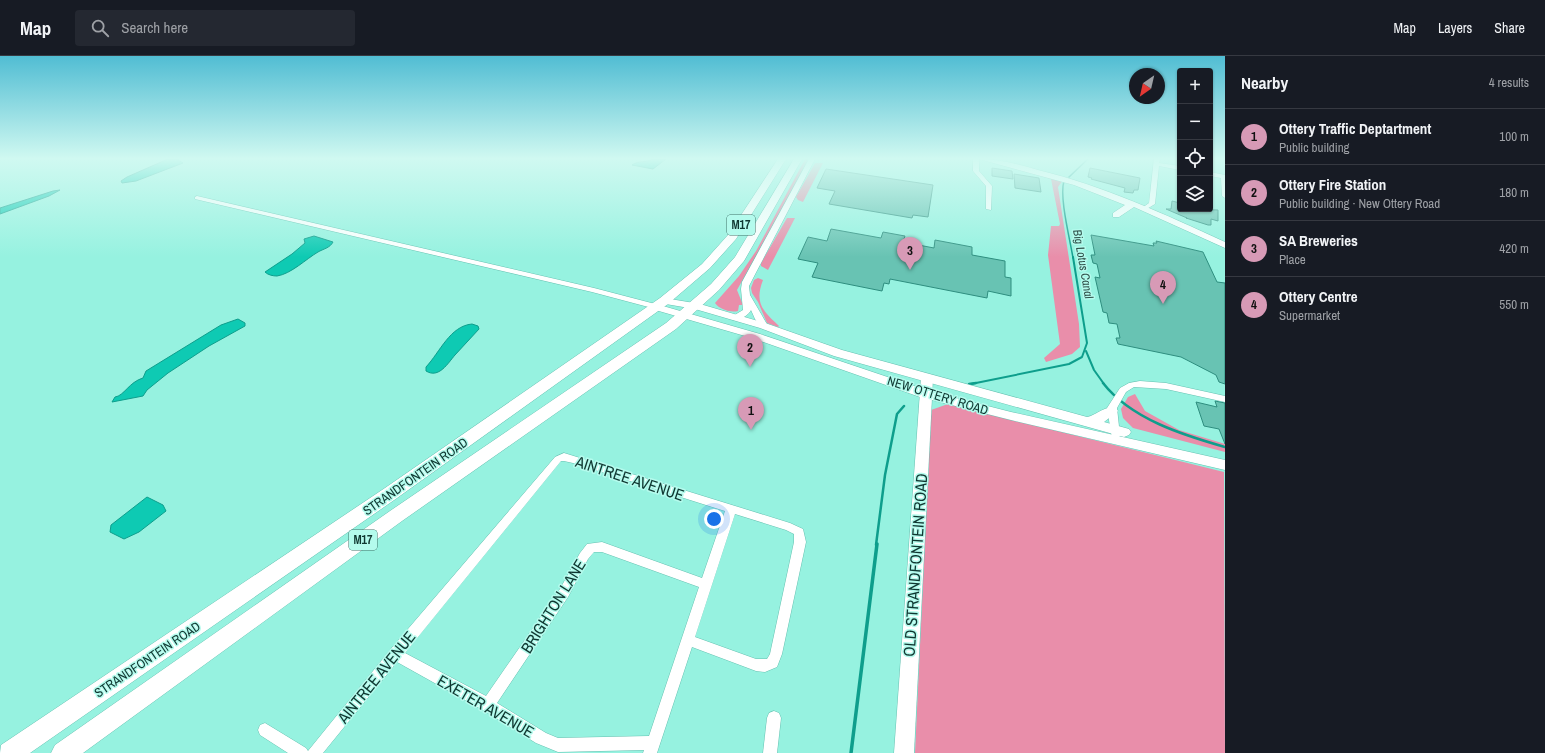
<!DOCTYPE html>
<html lang="en">
<head>
<meta charset="utf-8">
<style>
	:root { --surface:#171b24; --page:#242831; --text:#f1f3f6; --muted:#9ea1a6; --line:#363941; --accent:#d79ab6 }
	body { margin:0; font-family:"Archivo Narrow",sans-serif; background:var(--page); color:var(--text) }
	.controls { position:absolute; right:12px; top:12px; display:grid; overflow:hidden; border-radius:4px; box-shadow:0 1px 3px #0004 }
	.controls button { width:36px; height:36px; display:grid; place-items:center; padding:0; border:0; border-bottom:1px solid var(--line); background:var(--surface); color:var(--text); font:20px sans-serif }
	.compass { position:absolute; left:1129px; top:12px; width:36px; height:36px; border-radius:50%; background:var(--surface); box-shadow:0 1px 3px #0004; rotate:214deg }
	.you { position:absolute; left:714px; top:463px; width:14px; height:14px; margin:-10px; border:3px solid #fff; border-radius:50%; background:#1a73e8; box-shadow:0 0 0 6px #1a73e833 }
	.badge { display:grid; place-items:center; width:26px; height:26px; border-radius:50%; background:var(--accent); color:#111; font-size:13px; font-weight:700 }
	.pin { position:absolute; translate:-50% -33px; filter:drop-shadow(0 1px 2px #0008) }
	.pin::after { content:''; position:absolute; top:21px; width:14px; height:12px; background:inherit; clip-path:polygon(0 0,100% 0,50% 100%) }
	.list { margin:0; padding:0; list-style:none }
	h2 { display:flex; justify-content:space-between; align-items:center; height:52px; margin:0; padding:0 16px; font-size:17px }
	h2 small { font-size:13px; font-weight:400; color:var(--muted) }
	.list li { display:grid; grid-template-columns:26px 1fr auto; gap:12px; align-items:center; box-sizing:border-box; height:56px; padding:0 16px; border-top:1px solid var(--line) }
	.list b { display:block; font-size:15px; white-space:nowrap }
	.list p { margin:0; font-size:13px; white-space:nowrap; color:var(--muted) }
	.list em { font-size:13px; font-style:normal; color:var(--muted) }
	.icon { flex:none; width:22px; height:22px; fill:none; stroke:currentColor; stroke-width:2; stroke-linecap:round; stroke-linejoin:round }
	.map { position:relative; flex:none; width:1225px; height:697px; overflow:hidden }
	header { display:flex; align-items:center; gap:24px; box-sizing:border-box; height:56px; padding:0 20px; background:var(--surface); border-bottom:1px solid var(--line) }
	header strong { font-size:19px }
	nav { display:flex; gap:22px; margin-inline-start:auto; font-size:14px }
	.search { width:280px; height:36px; background:var(--page); display:flex; align-items:center; gap:10px; box-sizing:border-box; padding:0 14px; border-radius:4px; color:var(--muted); font-size:15px }
	main { display:flex }
	aside { flex:1; background:var(--surface) }
	.map>svg:first-child { display:block }
</style>
</head>
<body>
<header>
<strong>Map</strong>
<div class="search"><svg class="icon" aria-label="search" viewBox="0 0 24 24"><circle cx="10" cy="10" r="6"/><path d="M15 15l6 6"/></svg>Search here</div>
<nav><a>Map</a><a>Layers</a><a>Share</a></nav>
</header>
<main>
<div class="map">
<svg width="1225" height="697" viewBox="0 0 1225 697">
	<rect width="100%" height="100%" fill="#96f2e0"/>
	<!-- green -->
	<g fill="#e98eaa">
		<path d="M805,103H810L737,234L743,249H739L738,255C730,257 719,253 715,247L739,220L756,195Z"/>
		<path d="M815,107H823L803,146L798,144L796,141Z"/>
		<path d="M994,107L1063,124L1058,131L1079,268L1080,291L1072,298L1046,306L1044,302L1060,288L1048,199L1051,170H1059L1060,168L1051,123Z"/>
		<path d="M787,162H795L768,214L761,210V207Z"/>
		<path d="M758,222L763,224C754,247 763,255 779,270L778,271L767,267L758,246L752,237L751,232L754,224Z"/>
		<path d="M1135,338L1145,355L1179,374L1225,388V396L1133,372L1123,362L1121,353L1128,341Z"/>
		<path d="M948,348L1224,416L1225,697H915L931,354Z"/>
	</g>
	<!-- water -->
	<g fill="#0ecab3" stroke="#0e9e8c">
		<path d="M168,103H179L178,104L183,107L136,125L122,127L121,125L127,121Z"/>
		<path d="M653,103H666L653,113L632,109C639,104 646,107 653,103Z"/>
		<path d="M60,134L49,140L0,158V152L53,135Z"/>
		<path d="M314,180L333,186C330,192 323,193 318,196C306,203 291,218 277,220C273,220 268,219 265,216L292,198L305,187L304,183Z"/>
		<path d="M238,263L245,267V270L209,290L168,317L147,334L143,340L112,346L115,341C124,340 129,326 143,322L146,315L221,269Z"/>
		<path d="M472,268L478,270L479,273C471,282 463,290 455,299C448,307 439,323 426,315V311C440,296 450,270 472,268Z"/>
		<path d="M147,441L163,449L166,455L139,476L124,483L110,476L111,469Z"/>
	</g>
	<g fill="none" stroke-linecap="round" stroke-linejoin="round">
		<!-- stream-far3 -->
		<g stroke="#0e9e8c" stroke-width="1.5">
			<path d="M1069,121L1088,103"/>
			<path d="M1064,125C1059,141 1070,183 1073,202"/>
		</g>
		<!-- stream-far2 -->
		<g stroke="#0e9e8c" stroke-width="2">
			<path d="M1086,295L1094,314L1104,328"/>
			<path d="M971,328L1069,308L1082,301L1087,287L1073,201"/>
		</g>
		<!-- stream-far1 -->
		<g stroke="#0e9e8c" stroke-width="2.5">
			<path d="M1103,327C1131,363 1183,379 1225,391"/>
			<path d="M969,328L976,327"/>
			<path d="M876,489L885,419L897,358L904,350"/>
		</g>
		<!-- stream -->
		<path stroke="#0e9e8c" stroke-width="3.5" d="M851,697L877,488"/>
	</g>
	<!-- building -->
	<g fill="#68c3b3" stroke="#2e8e7f">
		<path d="M992,112L1012,115L1013,123L992,120Z"/>
		<path d="M1090,112L1140,122L1138,134H1134L1133,137L1124,136L1125,132L1091,123L1092,122L1088,121Z"/>
		<path d="M826,113L933,129L928,161L913,159L912,162L829,148L835,135L817,132Z"/>
		<path d="M1014,118L1039,122L1041,136L1015,132Z"/>
		<path d="M1172,145L1180,147V153L1218,154V165L1211,163V169H1208L1186,162H1187L1166,153H1171Z"/>
		<path d="M831,173L881,182L883,176L905,180L903,186L934,192L935,184L972,191V199L1005,205V221L1011,222V240L988,235L987,242L890,223L889,228L884,227L882,235L812,221L818,207L798,203L808,181L827,185Z"/>
		<path d="M1091,179L1154,190L1153,187H1157L1156,185L1203,196L1217,226L1225,227V328L1219,326L1216,319L1181,301L1118,288L1116,282H1120L1117,268L1109,267L1107,257L1103,256L1095,221L1100,222L1097,208L1093,207L1091,199H1095Z"/>
		<path d="M1215,345L1225,347V388L1219,373L1204,370L1196,346L1217,351Z"/>
	</g>
	<g fill="none" stroke-linecap="round" stroke-linejoin="round">
		<defs>
			<g id="minor">
				<path d="M809,103H815L749,230L750,239L768,270L767,272H761L755,263L751,254C749,259 739,265 733,264V260L743,254L741,233L742,226Z"/>
				<path d="M973,103H979V115L992,130L991,154L986,153V130L973,115Z"/>
				<path d="M1154,103H1160L1159,107L1180,110V114L1159,110L1155,148L1145,154L1142,152L1149,147Z"/>
				<path d="M1210,116L1225,119V142L1222,140L1221,122L1210,120Z"/>
				<path d="M197,140L594,232L659,249L660,251L656,253L592,236L195,143V141Z"/>
				<path d="M1140,325L1166,327L1225,340V346L1166,333L1134,331L1126,336L1117,352L1120,380L1115,383L1112,382L1107,352L1120,332L1129,327Z"/>
				<path d="M564,397L790,467L803,473L806,486L782,598L777,611L765,616L756,615L692,591L657,697H643L644,694L558,696L536,687L483,654L397,606L323,697H288L260,679L258,674L260,669L265,667L306,692L308,695L390,594L555,401ZM561,405H564L573,407L725,455L702,522L602,486L587,488L580,497L560,533L486,640L405,597ZM735,458L786,474L794,478V486L770,598L767,603H756L695,581ZM594,496H602L699,531L649,680L558,682L546,677L497,647L568,541L588,503Z"/>
				<path d="M774,655L779,657L781,662L777,697H763L767,662L769,657Z"/>
			</g>
			<g id="tertiary">
				<path d="M979,103C999,103 1018,108 1038,114C1104,130 1164,158 1225,186V192L1134,151L1119,161H1113V157L1125,149L1074,129Z"/>
				<path d="M927,318L933,322L914,697H894L921,322Z"/>
			</g>
			<g id="secondary">
				<path d="M664,242L700,248L768,268L842,294L1087,361C1097,359 1105,349 1116,352L1118,355L1104,366L1129,373L1131,376L1129,379L1124,381L834,300L760,272L695,253L660,247L659,245Z"/>
				<path d="M656,248L760,278L929,335L1011,356L1225,404V414L1011,364L920,341L752,282L652,253L651,251L652,249Z"/>
			</g>
			<g id="primary">
				<path d="M778,103H786L736,183L710,212L668,248L397,442L30,697H0L1,689L385,432L660,242L702,208L728,179Z"/>
				<path d="M794,103H802L744,205L719,234L676,273L402,465L83,697H51L55,689L390,455L666,267L711,228L735,201Z"/>
			</g>
		</defs>
		<!-- minor casing -->
		<use href="#minor" stroke="#66c1b1" stroke-width="1"/>
		<!-- tertiary casing -->
		<use href="#tertiary" stroke="#66c1b1" stroke-width="1"/>
		<!-- secondary casing -->
		<use href="#secondary" stroke="#66c1b1" stroke-width="1"/>
		<!-- primary casing -->
		<use href="#primary" stroke="#66c1b1" stroke-width="1"/>
		<!-- minor -->
		<use href="#minor" fill="#fff" fill-rule="evenodd"/>
		<!-- tertiary -->
		<use href="#tertiary" fill="#fff" fill-rule="evenodd"/>
		<!-- secondary -->
		<use href="#secondary" fill="#fff" fill-rule="evenodd"/>
		<!-- primary -->
		<use href="#primary" fill="#fff" fill-rule="evenodd"/>
	</g>
	<!-- sky -->
	<linearGradient id="sky" x2="0" y2="1"><stop stop-color="#51bdd3"/><stop offset="0.51" stop-color="#d0f9f1"/><stop offset="1" stop-color="#d0f9f1" stop-opacity="0"/></linearGradient>
	<rect width="1225" height="201" fill="url(#sky)"/>
	<g text-anchor="middle" stroke-width="3" stroke-linejoin="round" paint-order="stroke">
		<!-- shield labels -->
		<g fill="#b4fbed" stroke="#407269" stroke-width="1">
			<rect x="727" y="159" width="28" height="20" rx="3"/>
			<rect x="349" y="474" width="28" height="20" rx="3"/>
		</g>
		<g font-size="12" font-weight="bold" fill="#0f3731">
			<text x="741" y="173">M17</text>
			<text x="363" y="488">M17</text>
		</g>
		<!-- far-water labels -->
		<g font-size="12" font-style="italic" fill="#2e4e48" stroke="#b4fbed">
			<text transform="translate(1083 208) rotate(80)" y="4">Big Lotus Canal</text>
		</g>
		<!-- street labels -->
		<g font-size="13" fill="#0f3731" stroke="#b4fbed">
			<text transform="translate(938 339) rotate(17)" y="5">NEW OTTERY ROAD</text>
			<text transform="translate(415 420) rotate(-35)" y="5">STRANDFONTEIN ROAD</text>
			<text transform="translate(147 603) rotate(-34)" y="5">STRANDFONTEIN ROAD</text>
		</g>
		<!-- near-street labels -->
		<g font-size="16" fill="#0f3731" stroke="#b4fbed">
			<text transform="translate(630 422) rotate(18)" y="6">AINTREE AVENUE</text>
			<text transform="translate(915 509) rotate(-86)" y="6">OLD STRANDFONTEIN ROAD</text>
			<text transform="translate(553 550) rotate(-58)" y="6">BRIGHTON LANE</text>
			<text transform="translate(376 621) rotate(-51)" y="6">AINTREE AVENUE</text>
			<text transform="translate(486 650) rotate(30)" y="6">EXETER AVENUE</text>
		</g>
	</g>
</svg>
<div class="controls">
<button>+</button>
<button>−</button>
<button><svg class="icon" aria-label="locate" viewBox="0 0 24 24"><circle cx="12" cy="12" r="6"/><path d="M12 2v4M12 18v4M2 12h4M18 12h4"/></svg></button>
<button><svg class="icon" aria-label="layers" viewBox="0 0 24 24"><path d="M12 4l9 5-9 5-9-5zM3 14l9 5 9-5"/></svg></button>
</div>
<svg class="compass" viewBox="-18 -18 36 36"><path d="M0-13l5 13h-10z" fill="#e53935"/><path d="M0 13l5-13h-10z" fill="#9ea1a6"/></svg>
<div class="you"></div>
<div class="pin badge" style="left:751px;top:374px">1</div>
<div class="pin badge" style="left:750px;top:311px">2</div>
<div class="pin badge" style="left:910px;top:214px">3</div>
<div class="pin badge" style="left:1163px;top:248px">4</div>
</div>
<aside>
<h2>Nearby<small>4 results</small></h2>
<ul class="list">
<li><span class="badge">1</span><div><b>Ottery Traffic Deptartment</b><p>Public building</p></div><em>100 m</em></li>
<li><span class="badge">2</span><div><b>Ottery Fire Station</b><p>Public building · New Ottery Road</p></div><em>180 m</em></li>
<li><span class="badge">3</span><div><b>SA Breweries</b><p>Place</p></div><em>420 m</em></li>
<li><span class="badge">4</span><div><b>Ottery Centre</b><p>Supermarket</p></div><em>550 m</em></li>
</ul>
</aside>
</main>
</body>
</html>
